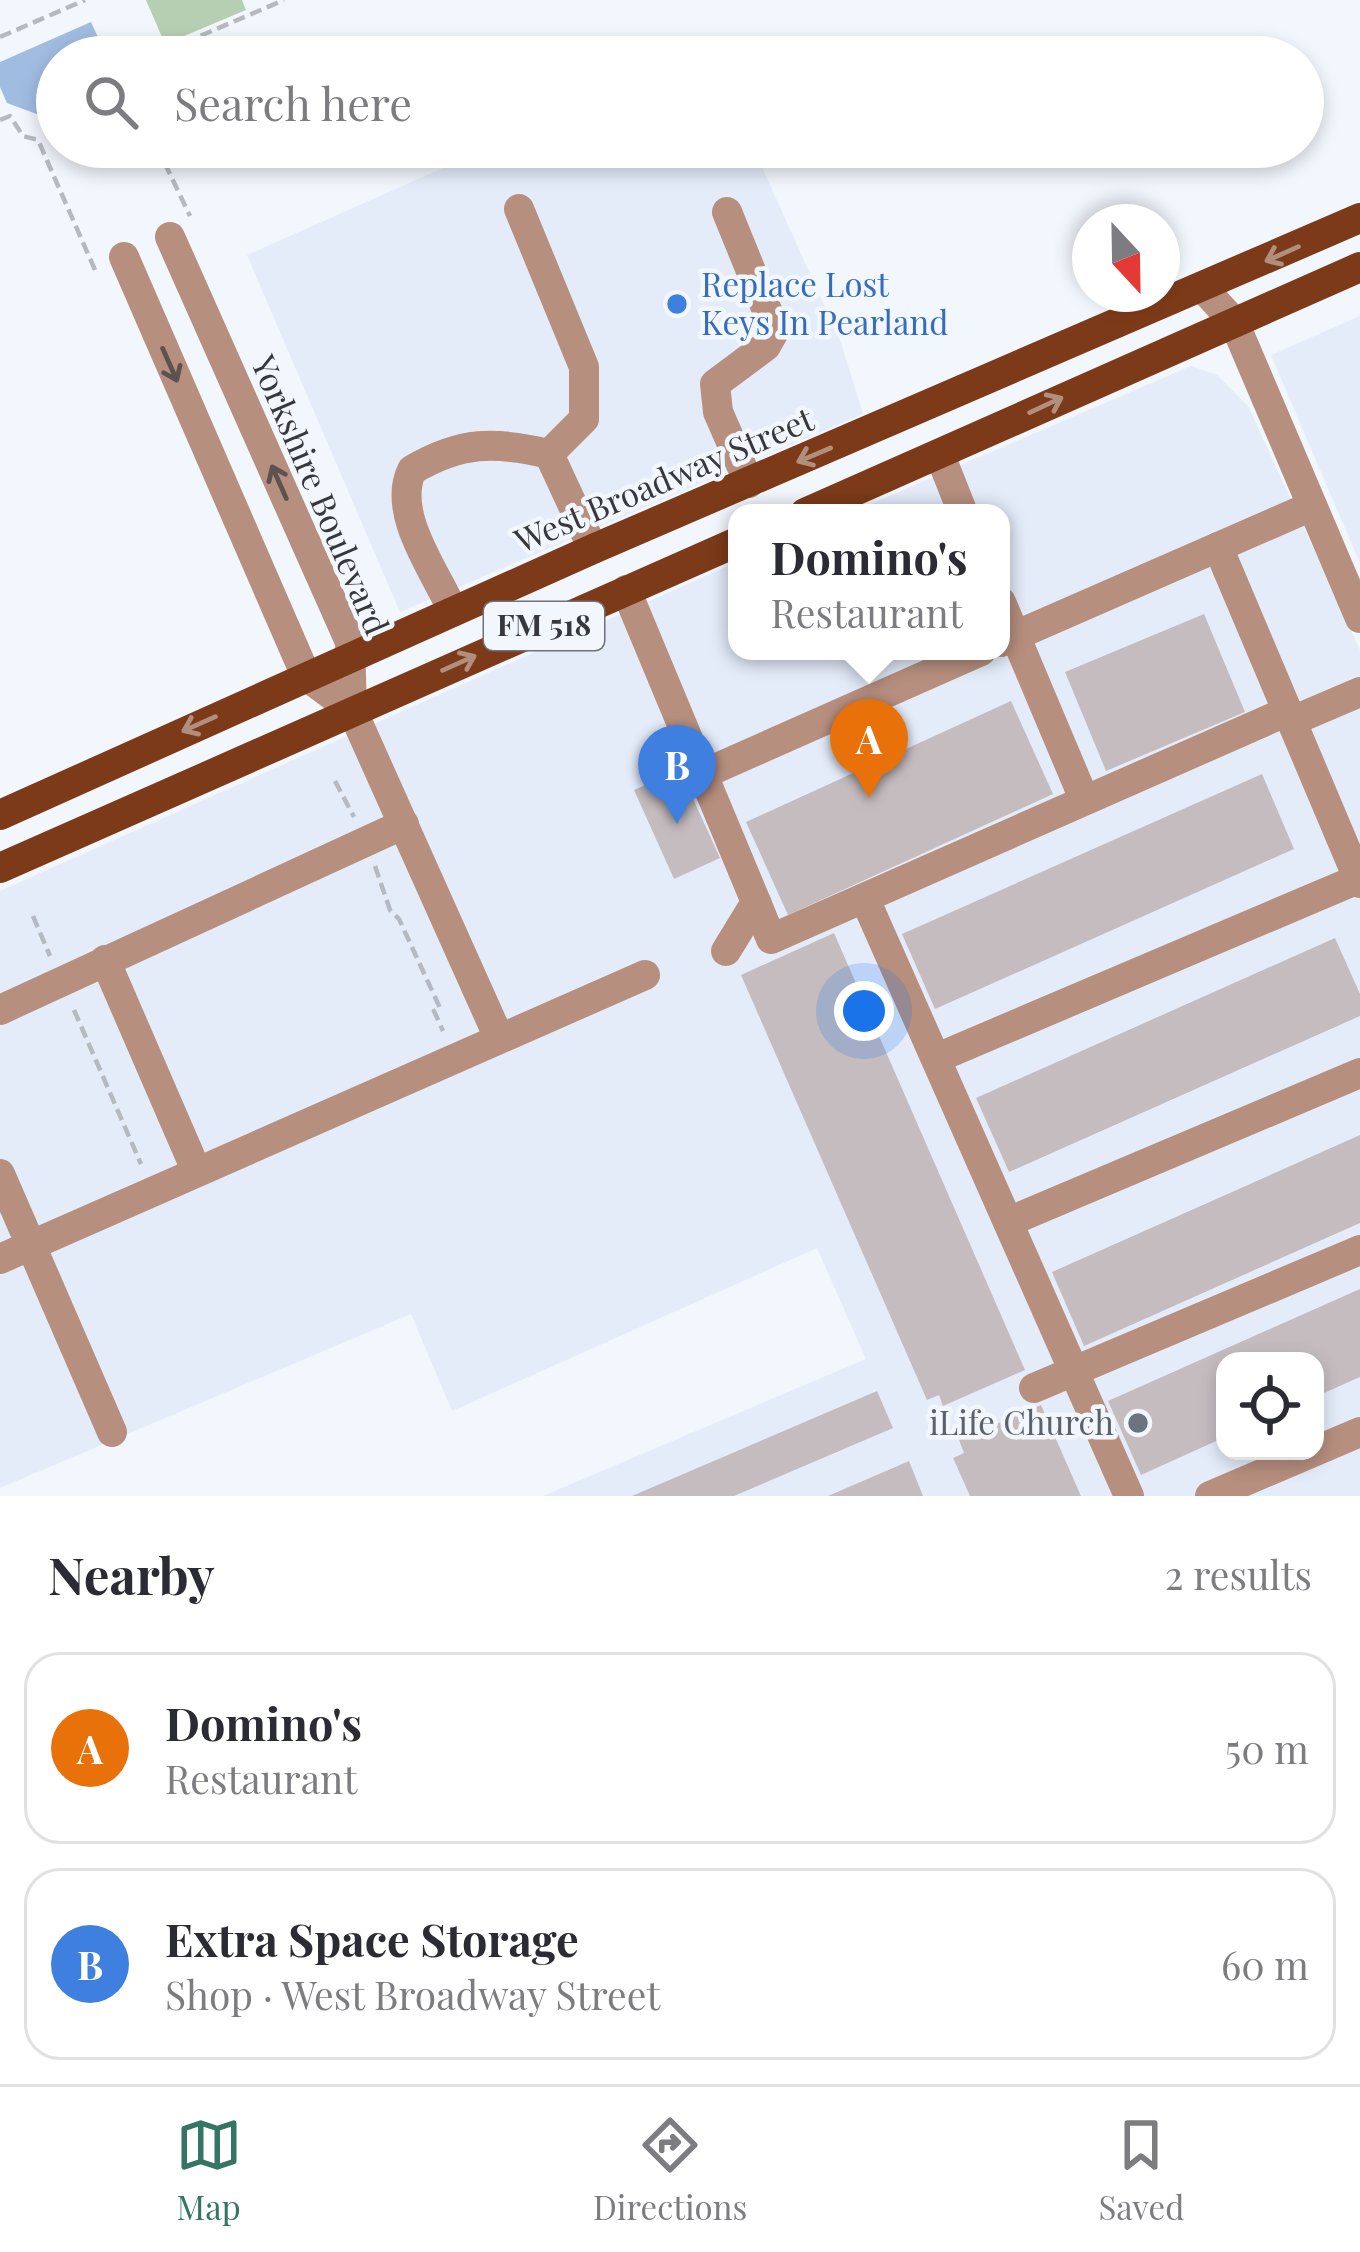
<!DOCTYPE html>
<html lang="en">
<head>
<meta charset="utf-8">
<style>
	:root { --surface:#fff; --page:#f2f2f3; --text:#2b2b33; --muted:#7c7c81; --line:#e1e1e2; --accent:#357563 }
	body { margin:0; font-family:"Playfair Display",serif; background:var(--page); color:var(--text) }
	.controls { position:absolute; right:36px; bottom:36px; display:grid; overflow:hidden; border-radius:24px; box-shadow:0 6px 18px #0003 }
	.controls button { width:108px; height:108px; display:grid; place-items:center; padding:0; border:0; border-bottom:3px solid var(--line); background:var(--surface); color:var(--text); font:60px sans-serif }
	.compass { position:absolute; left:1072px; top:204px; width:108px; height:108px; border-radius:50%; background:var(--surface); box-shadow:0 6px 18px #0003; rotate:158deg }
	.you { position:absolute; left:864px; top:1011px; width:42px; height:42px; margin:-30px; border:9px solid #fff; border-radius:50%; background:#1a73e8; box-shadow:0 0 0 18px #1a73e833 }
	.badge { display:grid; place-items:center; width:78px; height:78px; border-radius:50%; background:var(--accent); color:#fff; font-size:39px; font-weight:700 }
	.pin { position:absolute; translate:-50% -99px; filter:drop-shadow(0 3px 6px #0008) }
	.pin::after { content:''; position:absolute; top:63px; width:42px; height:36px; background:inherit; clip-path:polygon(0 0,100% 0,50% 100%) }
	.popup { position:absolute; left:728px; top:504px; width:282px; height:156px; box-sizing:border-box; display:grid; place-content:center; border-radius:24px; background:var(--surface); filter:drop-shadow(0 3px 9px #0005); font-size:39px; white-space:nowrap; color:var(--muted) }
	.popup b { font-size:45px; color:var(--text) }
	.popup::after { content:''; position:absolute; left:50%; top:100%; margin-left:-24px; border:24px solid transparent; border-top-color:var(--surface) }
	.list { margin:0; padding:0; list-style:none }
	h2 { display:flex; justify-content:space-between; align-items:center; height:156px; margin:0; padding:0 48px; font-size:51px }
	h2 small { font-size:39px; font-weight:400; color:var(--muted) }
	.list li { display:grid; grid-template-columns:78px 1fr auto; gap:36px; align-items:center; box-sizing:border-box; height:192px; margin:0 24px 24px; padding:0 24px; border:3px solid var(--line); border-radius:36px }
	.list b { display:block; font-size:45px; white-space:nowrap }
	.list p { margin:0; font-size:39px; white-space:nowrap; color:var(--muted) }
	.list em { font-size:39px; font-style:normal; color:var(--muted) }
	.icon { flex:none; width:66px; height:66px; fill:none; stroke:currentColor; stroke-width:2; stroke-linecap:round; stroke-linejoin:round }
	.map { position:relative; flex:none; width:1360px; height:1496px; overflow:hidden }
	.search { position:absolute; background:var(--surface); box-shadow:0 6px 18px #0003; left:36px; right:36px; top:36px; height:132px; display:flex; align-items:center; gap:30px; box-sizing:border-box; padding:0 42px; border-radius:66px; color:var(--muted); font-size:45px }
	.sheet { height:588px; background:var(--surface) }
	nav { display:flex; justify-content:space-around; align-items:center; box-sizing:border-box; height:168px; border-top:3px solid var(--line); background:var(--surface); font-size:33px; color:var(--muted) }
	nav a { display:grid; justify-items:center; gap:6px }
	nav .on { color:var(--accent) }
	.map>svg:first-child { display:block }
</style>
</head>
<body>
<div class="map">
<svg width="1360" height="1496" viewBox="0 0 1360 1496">
	<rect width="100%" height="100%" fill="#f2f6fd"/>
	<!-- built -->
	<g fill="#e4ecfa" fill-rule="evenodd">
		<path d="M490,147H753L841,343L863,414L400,612L247,255Z"/>
		<path d="M1360,316V563L1271,355Z"/>
		<path d="M1191,366L1217,375L1248,406L1360,650V1496H543L866,1359L817,1248L452,1411L411,1314L0,1488V891L737,562V651H1001V513H850ZM1225,1361H1315V1451H1225Z"/>
	</g>
	<!-- green -->
	<path fill="#b6ceb1" d="M146,0H242L246,10L165,44Z"/>
	<!-- water -->
	<path fill="#a0bce1" d="M91,22L107,57H57V116L50,119L7,103L0,87V62Z"/>
	<!-- building -->
	<g fill="#c5bcc0">
		<path d="M1204,614L1245,712L1106,771L1065,672Z"/>
		<path d="M1011,701L1053,794L788,915L746,822Z"/>
		<path d="M680,770L720,858L674,879L634,790Z"/>
		<path d="M1262,774L1294,849L935,1009L902,934Z"/>
		<path d="M834,933L1025,1370L943,1406L939,1395L927,1400L741,975Z"/>
		<path d="M1335,938L1360,994V1016L1009,1172L976,1098Z"/>
		<path d="M1360,1135V1223L1084,1346L1052,1272Z"/>
		<path d="M1360,1289V1377L1315,1397V1361H1225V1437L1141,1475L1108,1401Z"/>
		<path d="M877,1391L893,1428L734,1496H632Z"/>
		<path d="M1041,1405L1081,1496H970L953,1458L964,1453L959,1440Z"/>
		<path d="M909,1461L923,1496H828Z"/>
	</g>
	<g fill="none" stroke-linecap="round" stroke-linejoin="round">
		<!-- path -->
		<g stroke="#b6b9bf" stroke-width="4.5" stroke-dasharray="12 6" stroke-linecap="butt">
			<path d="M0,37L85,0"/>
			<path d="M151,57L284,0"/>
			<path d="M0,120L10,116L23,136L38,140L95,270"/>
			<path d="M157,147L190,216"/>
			<path d="M335,781L354,817"/>
			<path d="M375,866L390,910L399,919L440,1008L434,1011L443,1031"/>
			<path d="M33,916L50,956"/>
			<path d="M74,1010L141,1164"/>
		</g>
		<!-- minor -->
		<g stroke="#b78f7e" stroke-width="30">
			<path d="M519,209L584,367V419L549,454L593,549"/>
			<path d="M727,212L775,330L766,346L715,384L718,412L749,483"/>
			<path d="M170,237L350,642L352,710L499,1038"/>
			<path d="M124,257L306,676L352,710"/>
			<path d="M1203,288L1234,322L1360,618"/>
			<path d="M940,455L963,513"/>
			<path d="M1218,547L1360,883"/>
			<path d="M626,590L756,902"/>
			<path d="M1001,602L1084,799"/>
			<path d="M453,611C435,571 391,513 412,470C461,441 495,441 549,454"/>
			<path d="M1001,642L1312,506"/>
			<path d="M1292,721L1360,692"/>
			<path d="M701,775L981,651"/>
			<path d="M865,899L1129,1496"/>
			<path d="M726,951L756,902L771,939L1288,711"/>
			<path d="M105,960L196,1170"/>
			<path d="M0,1010L404,824"/>
			<path d="M937,1058L1358,879"/>
			<path d="M0,1174L112,1432"/>
			<path d="M1008,1222L1360,1073"/>
			<path d="M0,1259L645,975"/>
			<path d="M1034,1388L1360,1250"/>
			<path d="M1210,1496L1360,1432"/>
		</g>
		<!-- major -->
		<g stroke="#7c3a18" stroke-width="30">
			<path d="M805,513L1360,267"/>
			<path d="M0,815L593,549L1360,218"/>
			<path d="M0,868L737,542"/>
		</g>
	</g>
	<!-- one-way arrows -->
	<defs><path id="oneway-shaft" d="M-6 0H5M1.5-3L5.5 0L1.5 3" fill="none" stroke-width="1.6" stroke-linecap="round" stroke-linejoin="round" transform="scale(3)"/></defs>
	<g stroke="#b18f7f">
		<use href="#oneway-shaft" transform="translate(1282 254) rotate(156)"/>
		<use href="#oneway-shaft" transform="translate(1046 405) rotate(-25)"/>
		<use href="#oneway-shaft" transform="translate(814 455) rotate(157)"/>
		<use href="#oneway-shaft" transform="translate(459 663) rotate(-24)"/>
		<use href="#oneway-shaft" transform="translate(199 724) rotate(156)"/>
	</g>
	<g stroke="#5d524f">
		<use href="#oneway-shaft" transform="translate(170 365) rotate(66)"/>
		<use href="#oneway-shaft" transform="translate(279 482) rotate(-114)"/>
	</g>
	<!-- markers -->
	<circle fill="#3f7fe0" stroke="#f2f6fd" stroke-width="4.5" cx="677" cy="304" r="12"/>
	<circle fill="#6b7280" stroke="#f2f6fd" stroke-width="4.5" cx="1138" cy="1423" r="12"/>
	<g text-anchor="middle" stroke-width="9" stroke-linejoin="round" paint-order="stroke">
		<!-- shield labels -->
		<rect fill="#f2f6fd" stroke="#6f7175" stroke-width="3" x="484" y="602" width="120" height="48" rx="9"/>
		<g font-size="30" font-weight="bold" fill="#37383b">
			<text x="544" y="636">FM 518</text>
		</g>
		<!-- shop labels -->
		<g font-size="33" fill="#366cbe" stroke="#f2f6fd" text-anchor="start">
			<text x="701" y="297">Replace Lost<tspan x="701" dy="38">Keys In Pearland</tspan></text>
		</g>
		<!-- street labels -->
		<g font-size="33" fill="#37383b" stroke="#f2f6fd">
			<text transform="translate(664 480) rotate(-23)" y="12">West Broadway Street</text>
			<text transform="translate(320 495) rotate(67)" y="12">Yorkshire Boulevard</text>
		</g>
		<!-- worship labels -->
		<g font-size="33" fill="#5b616d" stroke="#f2f6fd" text-anchor="end">
			<text x="1114" y="1435">iLife Church</text>
		</g>
	</g>
</svg>
<div class="controls">
<button><svg class="icon" aria-label="locate" viewBox="0 0 24 24"><circle cx="12" cy="12" r="6"/><path d="M12 2v4M12 18v4M2 12h4M18 12h4"/></svg></button>
</div>
<svg class="compass" viewBox="-18 -18 36 36"><path d="M0-13l5 13h-10z" fill="#e53935"/><path d="M0 13l5-13h-10z" fill="#7c7c81"/></svg>
<div class="you"></div>
<div class="pin badge" style="left:869px;top:798px;background:#e8710a">A</div>
<div class="popup"><b>Domino's</b>Restaurant</div>
<div class="pin badge" style="left:677px;top:824px;background:#3f7fe0">B</div>
<div class="search"><svg class="icon" aria-label="search" viewBox="0 0 24 24"><circle cx="10" cy="10" r="6"/><path d="M15 15l6 6"/></svg>Search here</div>
</div>
<section class="sheet">
<h2>Nearby<small>2 results</small></h2>
<ul class="list">
<li><span class="badge" style="background:#e8710a">A</span><div><b>Domino's</b><p>Restaurant</p></div><em>50 m</em></li>
<li><span class="badge" style="background:#3f7fe0">B</span><div><b>Extra Space Storage</b><p>Shop · West Broadway Street</p></div><em>60 m</em></li>
</ul>
</section>
<nav>
<a class="on"><svg class="icon" aria-label="map" viewBox="0 0 24 24"><path d="M3 6l6-2 6 2 6-2v14l-6 2-6-2-6 2zM9 4v14M15 6v14"/></svg>Map</a>
<a><svg class="icon" aria-label="directions" viewBox="0 0 24 24"><path d="M12 3l9 9-9 9-9-9zM9 14v-3h6M13 9l2 2-2 2"/></svg>Directions</a>
<a><svg class="icon" aria-label="saved" viewBox="0 0 24 24"><path d="M7 4h10v16l-5-4-5 4z"/></svg>Saved</a>
</nav>
</body>
</html>
